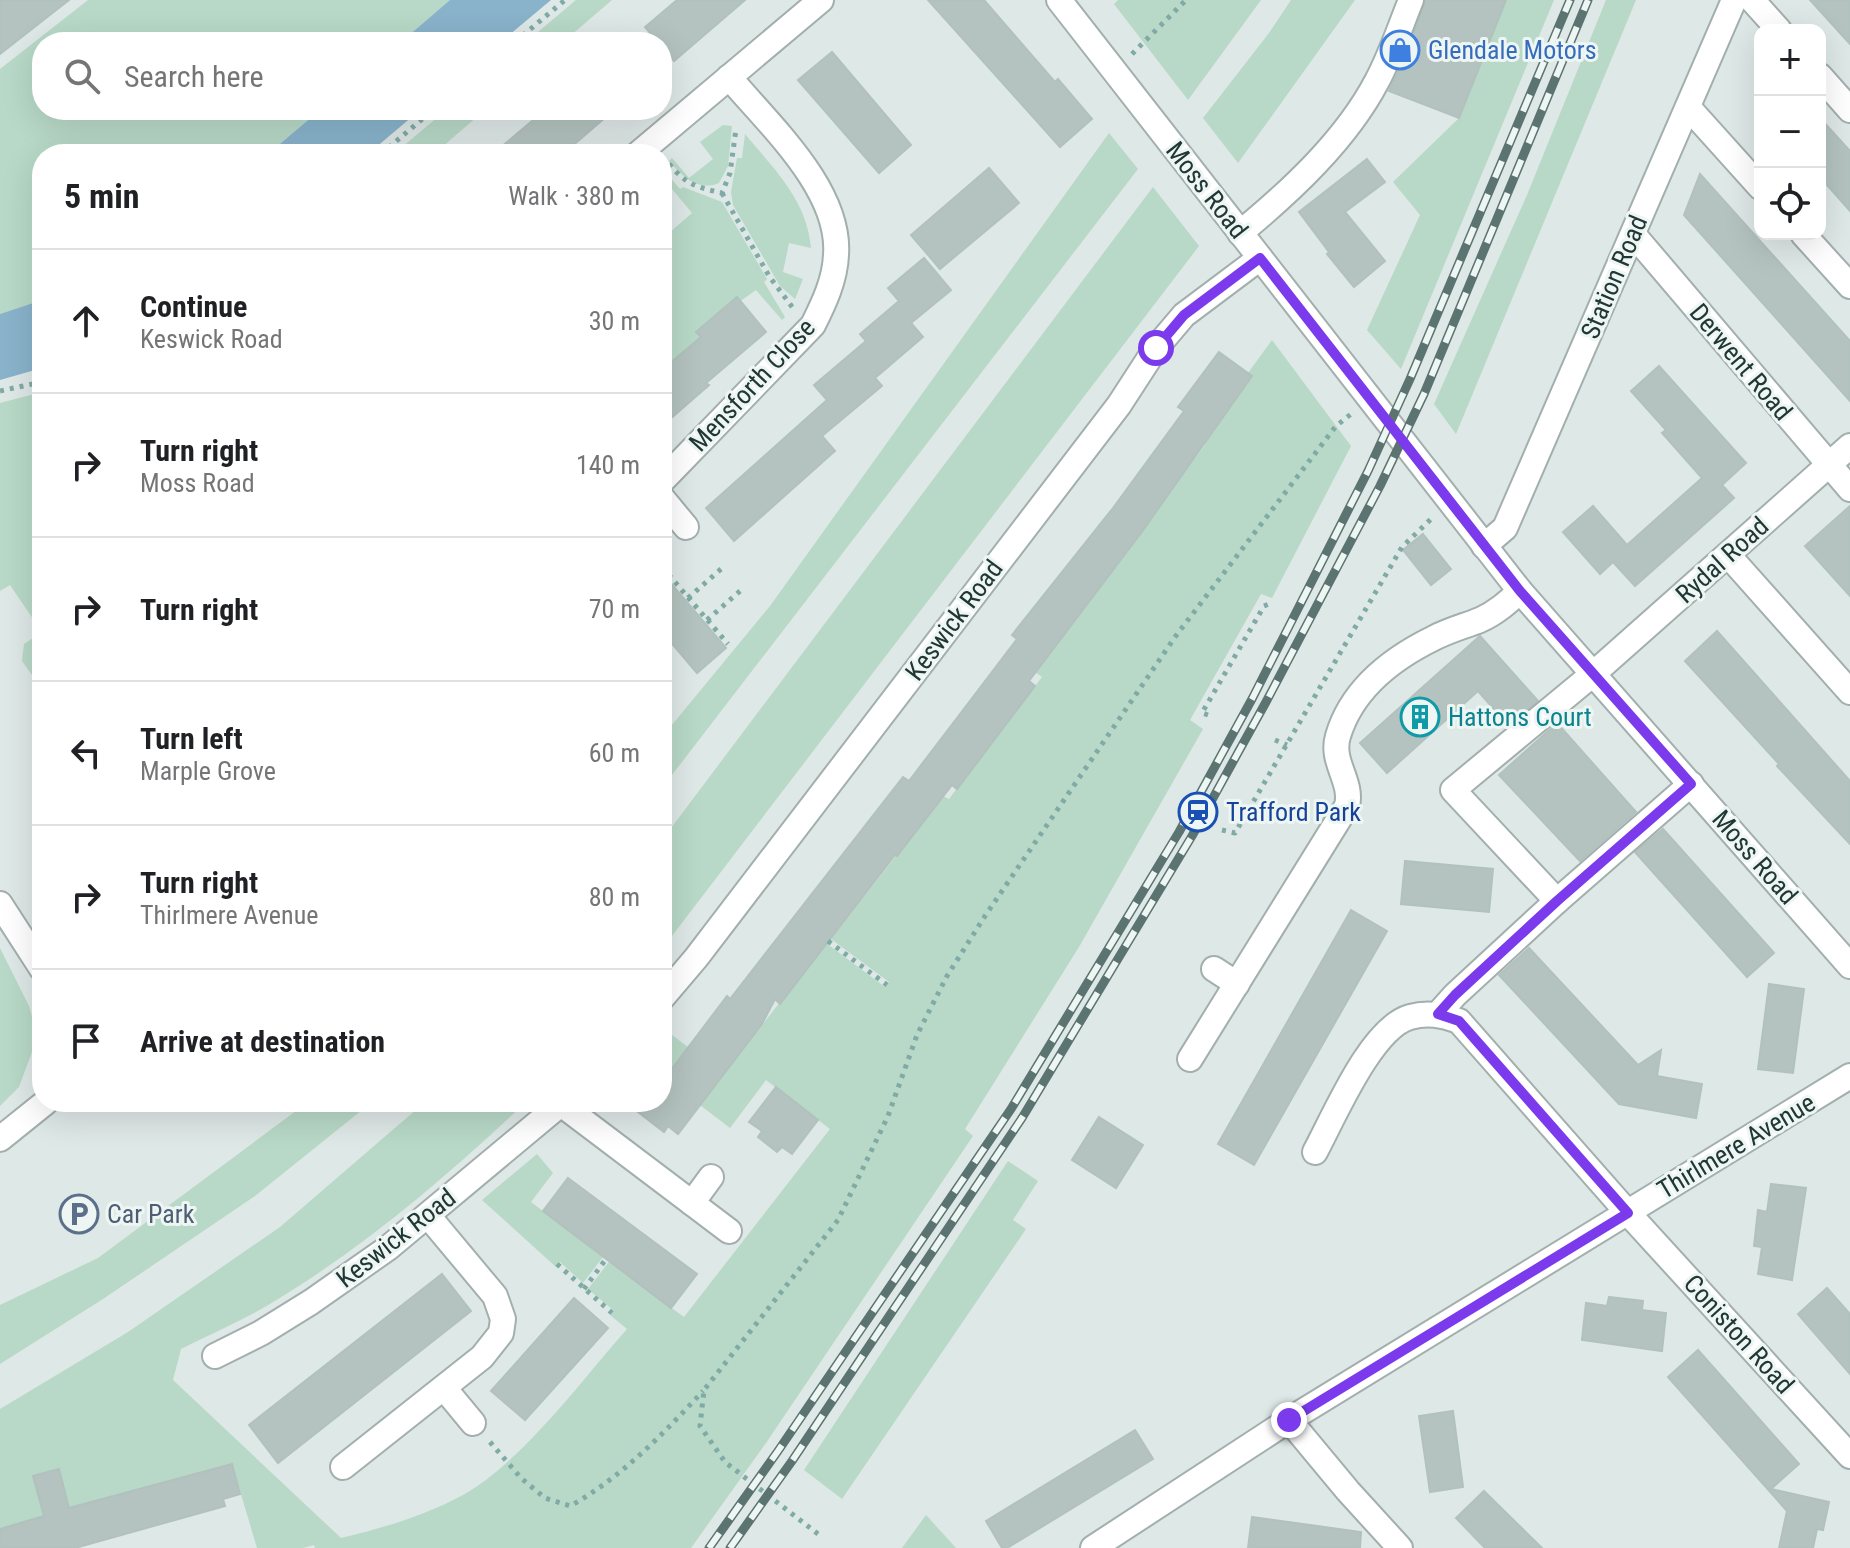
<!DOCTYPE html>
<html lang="en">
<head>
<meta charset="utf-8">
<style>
	:root { --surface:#fff; --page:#f6f6f6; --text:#202124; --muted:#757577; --line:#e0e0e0 }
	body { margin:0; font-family:"Roboto Condensed",sans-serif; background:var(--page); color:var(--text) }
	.controls { position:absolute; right:24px; top:24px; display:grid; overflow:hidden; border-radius:16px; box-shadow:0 8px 32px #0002 }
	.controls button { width:72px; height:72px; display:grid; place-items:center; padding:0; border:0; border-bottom:2px solid var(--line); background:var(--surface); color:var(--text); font:40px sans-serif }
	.stop { position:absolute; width:24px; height:24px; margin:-18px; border:6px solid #7c3aed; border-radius:50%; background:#fff }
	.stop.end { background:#7c3aed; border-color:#fff; box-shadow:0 2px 8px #0008 }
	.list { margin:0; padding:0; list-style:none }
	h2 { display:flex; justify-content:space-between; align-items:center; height:104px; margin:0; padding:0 32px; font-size:34px }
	h2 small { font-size:26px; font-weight:400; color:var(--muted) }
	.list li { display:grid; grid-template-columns:52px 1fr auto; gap:24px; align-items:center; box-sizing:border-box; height:144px; padding:0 32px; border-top:2px solid var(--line) }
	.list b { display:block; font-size:30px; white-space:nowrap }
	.list p { margin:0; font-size:26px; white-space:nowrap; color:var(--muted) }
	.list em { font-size:26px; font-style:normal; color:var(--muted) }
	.icon { flex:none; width:44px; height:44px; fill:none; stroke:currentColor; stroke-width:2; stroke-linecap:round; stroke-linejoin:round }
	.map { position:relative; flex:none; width:1850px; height:1548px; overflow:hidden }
	.search { position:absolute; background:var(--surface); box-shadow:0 8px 32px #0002; left:32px; top:32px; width:640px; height:88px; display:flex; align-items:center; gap:20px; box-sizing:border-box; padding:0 28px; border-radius:32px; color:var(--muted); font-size:30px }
	.panel { position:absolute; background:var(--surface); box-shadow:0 8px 32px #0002; left:32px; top:144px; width:640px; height:968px; border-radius:32px }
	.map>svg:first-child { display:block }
</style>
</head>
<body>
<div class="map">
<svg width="1850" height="1548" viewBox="0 0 1850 1548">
	<rect width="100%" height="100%" fill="#dee8e6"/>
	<!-- green -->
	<g fill="#b8d9c7">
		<path d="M88,0H450L401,42H42V110H320L268,154H42V300L0,314V69Z"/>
		<path d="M576,0H612L563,42H526Z"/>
		<path d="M1118,0H1261L1188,100L1114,4Z"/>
		<path d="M1291,0H1355L1238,163L1203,118L1269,33Z"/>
		<path d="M1506,0H1554L1401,369L1367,330L1420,215L1393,182L1459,118Z"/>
		<path d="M1606,0H1636L1456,434L1434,404L1527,195Z"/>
		<path d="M446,110H485L434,154H394Z"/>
		<path d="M723,125L732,126L728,166L719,183C698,192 682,176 669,161L672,158L689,178L713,159L700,142Z"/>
		<path d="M1109,133L1138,169L662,788V737L770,606Z"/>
		<path d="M745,134C774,169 807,200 811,248L789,243L783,272L803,279L795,299L780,286L733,205L731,192L737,158H742Z"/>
		<path d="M662,168L680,189L683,187L722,202L767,279L764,282L785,317L782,320L756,290L697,332L703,340L684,357L681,354L662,370V239L692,213L662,177Z"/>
		<path d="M1153,187L1199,246L662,949V840Z"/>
		<path d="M1272,340L1351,446L1272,598L1261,594L1190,720L1203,729L1079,947L965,1129L973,1136L766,1443L691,1548H315L314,1545L303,1548H257L232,1464L70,1508L59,1470L33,1476L46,1516L0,1529V1409L128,1332L280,1227L425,1102H526C445,1178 359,1252 263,1308C237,1323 208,1335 181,1349L173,1380L341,1538C383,1528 424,1516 463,1495C522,1462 581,1381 627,1329L610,1315L613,1310L588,1289L609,1262L684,1317L830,1129L766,1080L730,1128L700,1105L704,1099L662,1067V1032L664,1029L724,1074L826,943L885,987L889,982L831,939L943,796L949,799L1042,677L1035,672L1205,445L1202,442L1252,377L1248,373Z"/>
		<path d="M42,392V689L22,661L24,644L42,632L10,585L0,591V403Z"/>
		<path d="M0,948L29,1006L35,1027V1044L19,1087L0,1106Z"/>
		<path d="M308,1102H372L255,1196L103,1299L0,1364V1305L98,1258Z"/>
		<path d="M537,1154L553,1173L531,1202L603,1257L583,1283L560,1262L556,1267L482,1200Z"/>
		<path d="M1008,1161L1038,1181L1013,1220L1026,1229L842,1499L804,1470Z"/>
		<path d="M926,1515L956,1548H902Z"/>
	</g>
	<!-- water -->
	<g fill="#89b3cb">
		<path d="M450,0H551L501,42H401Z"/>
		<path d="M320,110H420L368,154H268Z"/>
		<path d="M42,300V368L0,380V314Z"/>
	</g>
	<!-- building -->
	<g fill="#b4c3bf" stroke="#b1c1be" stroke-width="2">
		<path d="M0,0H69L0,54Z"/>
		<path d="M677,0H745L674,61L662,46V42H658L645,27Z"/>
		<path d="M928,0H984L1055,82L1058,79L1092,119L1060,147Z"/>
		<path d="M1426,0H1506L1459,118L1389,91L1405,57Z"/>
		<path d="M1810,0H1850V44Z"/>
		<path d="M832,52L911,145L879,173L798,80Z"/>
		<path d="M545,110H614L563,154H493Z"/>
		<path d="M1820,118L1850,151V211L1820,177Z"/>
		<path d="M1367,159L1385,182L1345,212L1385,261L1354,287L1327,254L1329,252L1299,212Z"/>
		<path d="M989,168L1019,203L940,269L911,235Z"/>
		<path d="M1700,174L1850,341V401L1684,215Z"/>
		<path d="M924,258L951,290L911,323L923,337L875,378L882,386L822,436L835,451L734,541L706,508L827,400L814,385L866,341L860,334L899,301L888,288Z"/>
		<path d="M737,297L766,332L706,383L709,385L662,426V370L701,337L696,332Z"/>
		<path d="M1219,352L1252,376L1141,533L1029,681L1035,686L957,789L952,785L897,856L895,855L780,1004L775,999L762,1024L678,1134L668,1126L664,1132L625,1102H662V1082L727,996L730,999L903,777L909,781L960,714L1017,639L1012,635L1113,508L1184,411L1178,407Z"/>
		<path d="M1659,366L1746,463L1722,485L1734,498L1635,586L1613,562L1600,574L1563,532L1593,506L1627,545L1702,478L1662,433L1666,430L1631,391Z"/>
		<path d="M1850,506V596L1805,546Z"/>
		<path d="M1423,534L1451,569L1431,585L1403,550Z"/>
		<path d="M662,573L726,648L697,673L662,632Z"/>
		<path d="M1717,631L1850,781V844L1777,766L1779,764L1685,661Z"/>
		<path d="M1480,636L1538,701L1508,725L1478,691L1387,773L1360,743Z"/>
		<path d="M1557,723L1636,812L1580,861L1499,775Z"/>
		<path d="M1663,829L1774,953L1747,977L1635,852Z"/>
		<path d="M1405,861L1493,869L1489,912L1401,904Z"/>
		<path d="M1351,910L1387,931L1254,1165L1218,1144Z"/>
		<path d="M1529,948L1638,1065L1661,1050L1657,1076L1702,1084L1696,1118L1619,1104L1499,975Z"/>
		<path d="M1769,984L1804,989L1793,1073L1758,1069Z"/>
		<path d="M776,1087L818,1120L792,1154L782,1147L777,1152L758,1137L762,1131L749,1122Z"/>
		<path d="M1099,1117L1143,1145L1116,1188L1072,1160Z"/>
		<path d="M568,1178L697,1274L671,1308L543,1211Z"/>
		<path d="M1771,1184L1806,1188L1792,1280L1758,1274L1762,1247L1754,1246L1758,1210L1767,1212Z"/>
		<path d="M442,1274L471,1311L278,1463L249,1425Z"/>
		<path d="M1827,1288L1850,1314V1374L1798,1314Z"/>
		<path d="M1609,1297L1643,1301L1642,1310L1666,1313L1662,1351L1582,1340L1586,1303L1607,1306Z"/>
		<path d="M574,1298L608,1328L525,1420L491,1391Z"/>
		<path d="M1698,1350L1799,1464L1771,1489L1829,1502L1823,1530L1817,1529L1813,1548H1779L1787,1511L1668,1377Z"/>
		<path d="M1453,1411L1463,1487L1430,1492L1419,1416Z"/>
		<path d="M1135,1430L1153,1459L1007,1548H1002L986,1521Z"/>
		<path d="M232,1464L240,1494L223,1499L225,1506L75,1548H0V1529L44,1516L33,1476L59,1469L69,1508Z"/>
		<path d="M1484,1491L1542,1548H1485L1456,1518Z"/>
		<path d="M1252,1517L1361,1532L1360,1548H1248Z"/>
	</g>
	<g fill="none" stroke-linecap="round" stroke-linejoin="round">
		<defs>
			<g id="minor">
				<path d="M1059,0L1520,591L1850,966"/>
				<path d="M1752,0L1779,30"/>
				<path d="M1820,76L1850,110"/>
				<path d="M1688,107L1760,187"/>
				<path d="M638,154L821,0"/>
				<path d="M1240,233C1291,191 1346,140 1377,81C1391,55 1400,27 1411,0"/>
				<path d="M1633,234L1850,489"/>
				<path d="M1803,234L1850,286"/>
				<path d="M662,481L813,325C824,303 835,280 836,255C841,189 768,124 729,77"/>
				<path d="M662,498L686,527"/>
				<path d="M1484,546L1505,528L1734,0"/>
				<path d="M1728,555L1850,692"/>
				<path d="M1557,901L1453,790L1593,674L1850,446"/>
				<path d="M0,904L42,969"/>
				<path d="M1214,969L1237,984"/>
				<path d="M662,998L696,958L1119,405L1156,348L1184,315L1260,258"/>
				<path d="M1438,1014L1455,995L1557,901L1691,784"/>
				<path d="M1190,1059L1347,806C1353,781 1330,762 1338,736C1352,689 1393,658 1434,638C1449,630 1465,626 1480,620C1496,613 1508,602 1520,591"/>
				<path d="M561,1104L729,1231"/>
				<path d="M0,1139L46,1102"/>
				<path d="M1315,1152C1334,1117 1371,1028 1410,1017C1428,1012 1442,1015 1459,1021L1628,1213L1850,1456"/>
				<path d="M692,1203L711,1177"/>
				<path d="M215,1356L261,1333L311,1302L388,1248L563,1102"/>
				<path d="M444,1388L473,1423"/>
				<path d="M1289,1420L1348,1491L1400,1548"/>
				<path d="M343,1467L482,1357L501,1333L503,1319L495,1296L429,1217"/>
				<path d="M1093,1548L1289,1420L1850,1076"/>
			</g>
		</defs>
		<!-- minor casing -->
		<use href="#minor" stroke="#a2afad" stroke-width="28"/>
		<!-- path -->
		<g stroke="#80aaa5" stroke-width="5" stroke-dasharray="4 6" stroke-linecap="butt">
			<path d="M515,42L565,0"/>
			<path d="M1132,54L1186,0"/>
			<path d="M381,154L433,110"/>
			<path d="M669,164C687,185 696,187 722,193L730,173L736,129"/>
			<path d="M722,193L769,276L793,308"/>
			<path d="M0,391L42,382"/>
			<path d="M662,567L728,644"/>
			<path d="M688,598L721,569"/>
			<path d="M707,620L740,591"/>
			<path d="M1208,715L1202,713L1264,606L1269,604"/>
			<path d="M1275,740L1287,745"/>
			<path d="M1222,830L1235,833L1402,547L1431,519"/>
			<path d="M828,941L887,985"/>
			<path d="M557,1264L612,1313"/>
			<path d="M584,1289L606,1259"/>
			<path d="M490,1442L521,1478L545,1498L570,1506C621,1478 664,1433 703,1391"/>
			<path d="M818,1534L725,1462L700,1426L704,1390L838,1220L888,1116L917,1035L947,976L985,916L1175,637L1336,426L1351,414"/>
		</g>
		<!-- minor -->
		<use href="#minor" stroke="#fff" stroke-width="24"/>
		<defs>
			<g id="rail">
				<path d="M709,1548L778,1451L1011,1109L1179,832L1252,699L1368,471L1410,379L1570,0"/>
				<path d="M730,1548L792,1461L1022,1118L1192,836L1266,702L1380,486L1424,394L1588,0"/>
			</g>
		</defs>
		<!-- rail casing -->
		<use href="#rail" stroke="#5b7371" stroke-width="9"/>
		<!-- rail -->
		<use href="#rail" stroke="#eef6f3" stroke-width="6" stroke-dasharray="18" stroke-linecap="butt"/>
	</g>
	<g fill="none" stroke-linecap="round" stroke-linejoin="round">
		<!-- route -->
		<path stroke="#7c3aed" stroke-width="10" d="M1156,348L1184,315L1260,258L1520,591L1691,784L1557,901L1455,995L1438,1014L1459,1021L1628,1213L1289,1420"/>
	</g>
	<!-- icons -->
	<defs>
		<symbol id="shop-ring" viewBox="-11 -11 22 22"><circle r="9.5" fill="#eef6f3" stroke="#3f7fe0" stroke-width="1.5"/><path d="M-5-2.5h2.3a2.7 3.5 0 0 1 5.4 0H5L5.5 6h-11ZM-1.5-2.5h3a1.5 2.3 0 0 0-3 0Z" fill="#3f7fe0"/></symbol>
		<symbol id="building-ring" viewBox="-11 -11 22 22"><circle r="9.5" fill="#eef6f3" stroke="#0f9aa8" stroke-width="1.5"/><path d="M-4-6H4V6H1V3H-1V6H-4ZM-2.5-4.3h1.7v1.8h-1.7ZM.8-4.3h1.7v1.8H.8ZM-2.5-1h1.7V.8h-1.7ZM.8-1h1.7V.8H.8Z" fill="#0f9aa8"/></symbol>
		<symbol id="station-ring" viewBox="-11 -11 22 22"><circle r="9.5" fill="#eef6f3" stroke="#1a4fb4" stroke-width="1.5"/><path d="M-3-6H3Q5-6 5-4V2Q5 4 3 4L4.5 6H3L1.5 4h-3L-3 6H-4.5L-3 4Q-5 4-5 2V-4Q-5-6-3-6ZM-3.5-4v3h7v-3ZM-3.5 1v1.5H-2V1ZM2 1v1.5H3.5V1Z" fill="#1a4fb4"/></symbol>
		<symbol id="parking-ring" viewBox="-11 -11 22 22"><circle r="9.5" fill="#eef6f3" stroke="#5c6f8a" stroke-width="1.5"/><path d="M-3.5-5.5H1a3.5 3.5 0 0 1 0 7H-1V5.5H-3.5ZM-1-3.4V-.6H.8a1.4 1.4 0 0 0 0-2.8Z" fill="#5c6f8a"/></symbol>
	</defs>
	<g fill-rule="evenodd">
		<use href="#shop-ring" x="1378" y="28" width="44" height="44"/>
		<use href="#building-ring" x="1398" y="695" width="44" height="44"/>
		<use href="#station-ring" x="1176" y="790" width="44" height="44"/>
		<use href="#parking-ring" x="57" y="1192" width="44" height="44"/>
	</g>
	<g text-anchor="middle" stroke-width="6" stroke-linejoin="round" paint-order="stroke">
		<!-- shop labels -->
		<g font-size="26" fill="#366cbe" stroke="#eef6f3" text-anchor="start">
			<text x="1428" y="59">Glendale Motors</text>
		</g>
		<!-- street labels -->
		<g font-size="26" fill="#213735" stroke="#eef6f3">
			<text transform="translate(1207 190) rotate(52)" y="9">Moss Road</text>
			<text transform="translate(1614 277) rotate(-67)" y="9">Station Road</text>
			<text transform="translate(1741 362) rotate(50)" y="9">Derwent Road</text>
			<text transform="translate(752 385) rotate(-47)" y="9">Mensforth Close</text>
			<text transform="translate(1722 560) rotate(-42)" y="9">Rydal Road</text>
			<text transform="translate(954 620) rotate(-53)" y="9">Keswick Road</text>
			<text transform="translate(1755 857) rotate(49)" y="9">Moss Road</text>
			<text transform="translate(1736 1146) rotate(-31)" y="9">Thirlmere Avenue</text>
			<text transform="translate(396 1238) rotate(-38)" y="9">Keswick Road</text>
			<text transform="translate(1739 1334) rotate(48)" y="9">Coniston Road</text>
		</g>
		<!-- culture labels -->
		<g font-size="26" fill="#0d838f" stroke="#eef6f3" text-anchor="start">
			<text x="1448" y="726">Hattons Court</text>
		</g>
		<!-- transit labels -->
		<g font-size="26" fill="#164399" stroke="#eef6f3" text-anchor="start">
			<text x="1226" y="821">Trafford Park</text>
		</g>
		<!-- service labels -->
		<g font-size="26" fill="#4e5e75" stroke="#eef6f3" text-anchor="start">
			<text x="107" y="1223">Car Park</text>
		</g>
	</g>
</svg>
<div class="controls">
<button>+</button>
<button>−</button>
<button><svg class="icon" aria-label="locate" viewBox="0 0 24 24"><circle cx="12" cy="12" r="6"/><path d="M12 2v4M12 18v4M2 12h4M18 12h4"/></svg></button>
</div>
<div class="stop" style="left:1156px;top:348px"></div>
<div class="stop end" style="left:1289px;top:1420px"></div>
<div class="search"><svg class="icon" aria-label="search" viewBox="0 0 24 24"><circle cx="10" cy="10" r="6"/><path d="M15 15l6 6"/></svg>Search here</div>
<section class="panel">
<h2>5 min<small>Walk · 380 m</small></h2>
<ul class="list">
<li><svg class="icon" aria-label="ahead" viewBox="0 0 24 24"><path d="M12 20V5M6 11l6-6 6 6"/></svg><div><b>Continue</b><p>Keswick Road</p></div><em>30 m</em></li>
<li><svg class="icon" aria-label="right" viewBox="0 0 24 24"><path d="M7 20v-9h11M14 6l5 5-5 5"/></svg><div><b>Turn right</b><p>Moss Road</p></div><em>140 m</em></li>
<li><svg class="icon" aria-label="right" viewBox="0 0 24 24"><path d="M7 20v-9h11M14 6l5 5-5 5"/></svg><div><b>Turn right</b></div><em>70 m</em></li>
<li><svg class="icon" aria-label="left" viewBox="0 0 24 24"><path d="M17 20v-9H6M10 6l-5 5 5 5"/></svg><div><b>Turn left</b><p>Marple Grove</p></div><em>60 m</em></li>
<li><svg class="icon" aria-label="right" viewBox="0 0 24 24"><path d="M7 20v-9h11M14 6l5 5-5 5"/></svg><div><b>Turn right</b><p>Thirlmere Avenue</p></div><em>80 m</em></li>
<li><svg class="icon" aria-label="arrive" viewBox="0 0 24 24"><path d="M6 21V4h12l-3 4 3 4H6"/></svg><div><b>Arrive at destination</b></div></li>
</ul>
</section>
</div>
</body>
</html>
